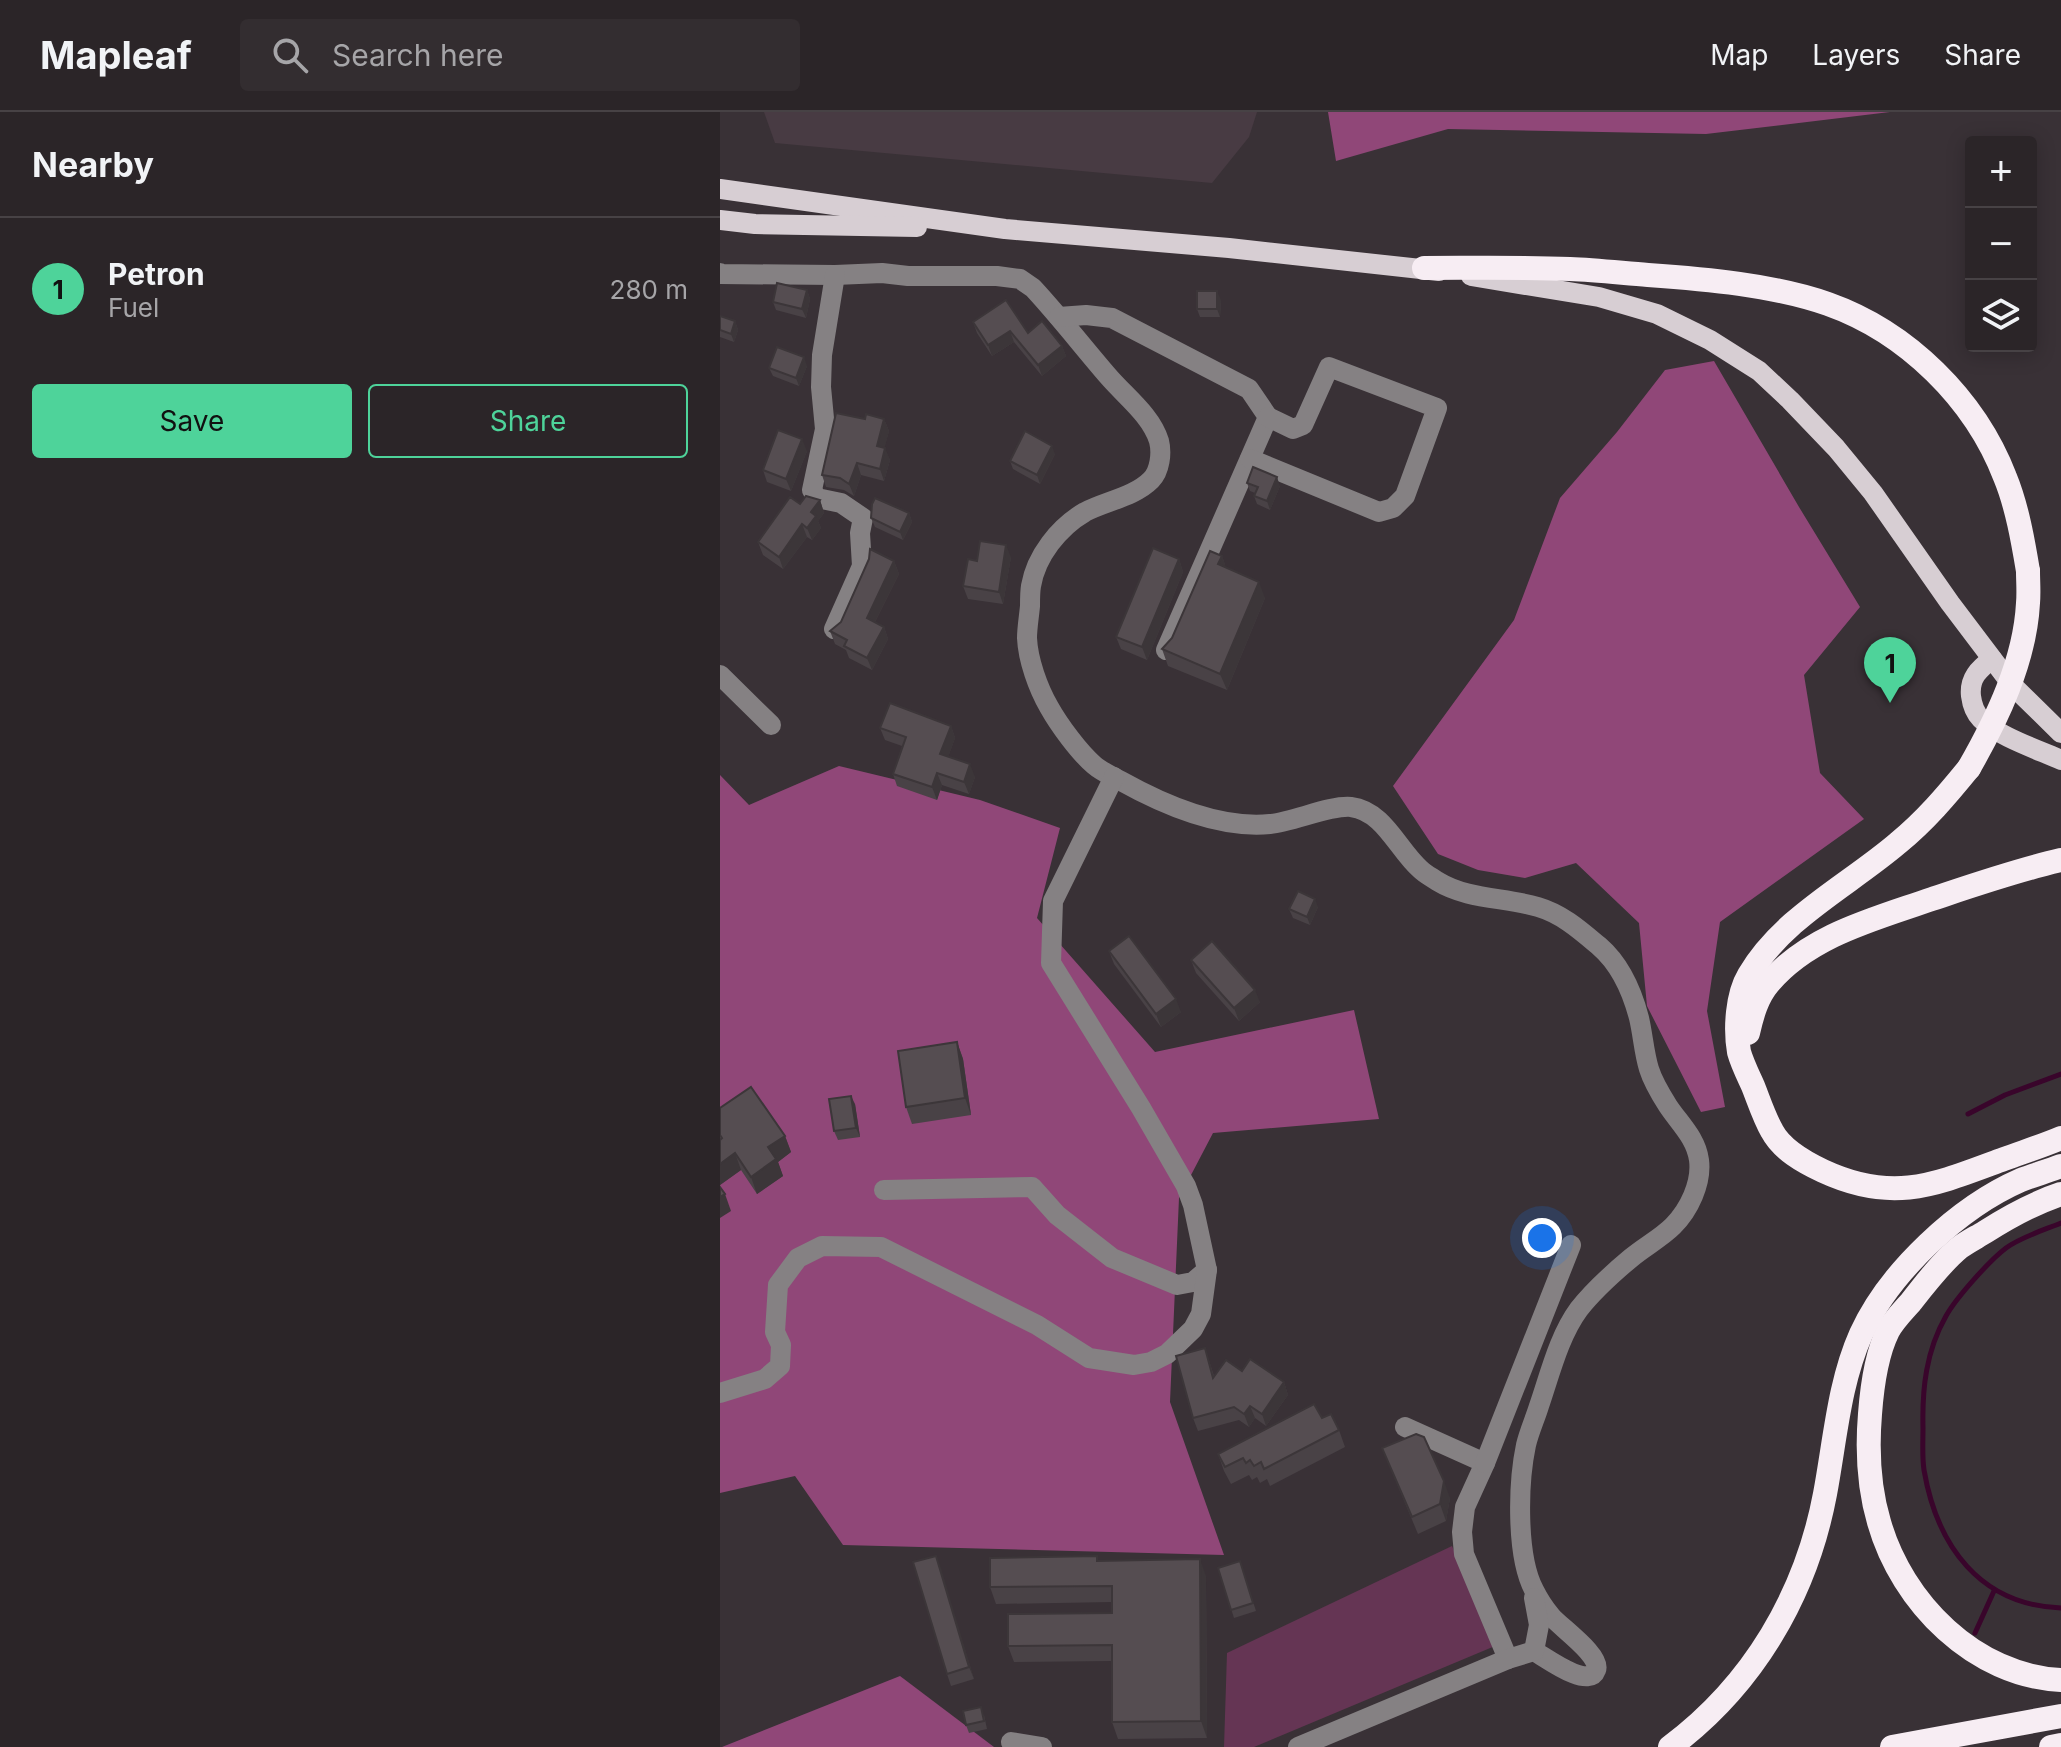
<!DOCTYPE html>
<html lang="en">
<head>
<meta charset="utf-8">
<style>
	:root { --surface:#2b2528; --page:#332d30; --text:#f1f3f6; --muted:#a6a5a8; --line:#474245; --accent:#4ed39a }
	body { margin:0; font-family:Inter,sans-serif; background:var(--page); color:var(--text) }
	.controls { position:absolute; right:24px; top:24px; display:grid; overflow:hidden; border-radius:8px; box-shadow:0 4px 20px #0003 }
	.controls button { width:72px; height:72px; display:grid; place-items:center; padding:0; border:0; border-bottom:2px solid var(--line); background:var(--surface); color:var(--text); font:40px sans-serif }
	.you { position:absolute; left:822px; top:1126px; width:28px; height:28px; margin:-20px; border:6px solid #fff; border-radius:50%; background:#1a73e8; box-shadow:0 0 0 12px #1a73e833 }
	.badge { display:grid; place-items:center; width:52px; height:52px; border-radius:50%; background:var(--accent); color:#111; font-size:26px; font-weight:700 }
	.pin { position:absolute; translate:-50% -66px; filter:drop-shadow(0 2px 4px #0008) }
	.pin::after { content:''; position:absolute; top:42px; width:28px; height:24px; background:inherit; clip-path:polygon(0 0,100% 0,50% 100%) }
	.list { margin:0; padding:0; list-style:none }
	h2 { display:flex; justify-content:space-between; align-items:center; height:104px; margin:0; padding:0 32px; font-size:34px }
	h2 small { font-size:26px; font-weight:400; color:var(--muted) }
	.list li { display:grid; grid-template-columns:52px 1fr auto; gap:24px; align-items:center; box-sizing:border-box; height:144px; padding:0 32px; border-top:2px solid var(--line) }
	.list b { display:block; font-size:30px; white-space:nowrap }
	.list p { margin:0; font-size:26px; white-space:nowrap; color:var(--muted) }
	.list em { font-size:26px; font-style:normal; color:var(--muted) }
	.actions { display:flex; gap:16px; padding:24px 32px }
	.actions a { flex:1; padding:18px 0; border:2px solid var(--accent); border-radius:8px; text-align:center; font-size:28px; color:var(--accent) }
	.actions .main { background:var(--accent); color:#111 }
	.icon { flex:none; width:44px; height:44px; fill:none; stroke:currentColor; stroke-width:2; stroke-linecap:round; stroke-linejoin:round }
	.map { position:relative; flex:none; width:1341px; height:1635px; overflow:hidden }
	header { display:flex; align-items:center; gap:48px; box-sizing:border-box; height:112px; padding:0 40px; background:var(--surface); border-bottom:2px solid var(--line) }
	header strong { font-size:38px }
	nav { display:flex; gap:44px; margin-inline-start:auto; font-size:28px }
	.search { width:560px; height:72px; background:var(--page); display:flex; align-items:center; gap:20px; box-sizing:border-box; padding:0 28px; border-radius:8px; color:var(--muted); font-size:30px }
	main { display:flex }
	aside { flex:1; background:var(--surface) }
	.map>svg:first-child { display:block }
</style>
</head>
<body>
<header>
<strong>Mapleaf</strong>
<div class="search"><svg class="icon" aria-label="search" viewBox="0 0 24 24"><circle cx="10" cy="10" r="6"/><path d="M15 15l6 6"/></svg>Search here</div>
<nav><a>Map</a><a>Layers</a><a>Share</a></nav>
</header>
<main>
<aside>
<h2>Nearby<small></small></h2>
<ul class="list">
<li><span class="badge">1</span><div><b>Petron</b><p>Fuel</p></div><em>280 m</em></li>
</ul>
<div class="actions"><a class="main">Save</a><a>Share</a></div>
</aside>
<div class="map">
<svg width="1341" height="1635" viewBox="0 0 1341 1635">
	<rect width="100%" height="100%" fill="#393136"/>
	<!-- built -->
	<path fill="#483b43" d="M44,0H537L529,25L492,71L55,31Z"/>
	<!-- green -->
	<path fill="#653554" d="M732,1434L775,1534L534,1635H504L507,1541Z"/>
	<!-- forest -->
	<g fill="#904778">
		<path d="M608,0H1170L986,22L728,17L616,49Z"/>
		<path d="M994,249L1079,395L1140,495L1084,563L1100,661L1144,707L1000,810L987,899L1005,995L981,1000L927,894L919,811L856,751L805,766L758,758L718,742L673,674L794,508L840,386L897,320L945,258Z"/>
		<path d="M119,654L260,688L340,716L317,806L435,940L634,898L659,1007L493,1021L459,1086L450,1290L504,1443L123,1433L75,1364L0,1381V663L29,693Z"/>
		<path d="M180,1564L274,1635H2Z"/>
	</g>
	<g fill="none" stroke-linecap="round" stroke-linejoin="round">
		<!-- stream -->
		<g stroke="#39052b" stroke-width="5">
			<path d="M1248,1002L1285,983L1341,962"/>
			<path d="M1341,1111C1324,1118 1301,1125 1286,1136C1269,1149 1236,1186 1226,1204C1206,1239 1202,1277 1203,1316C1203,1330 1202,1345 1204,1358C1217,1434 1260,1493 1341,1496"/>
			<path d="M1255,1521L1274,1479"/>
		</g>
		<!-- minor -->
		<g stroke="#858183" stroke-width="20">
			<path d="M0,161V162L115,163L162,161L188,164H277L300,167L313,176C339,204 363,235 388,264C405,284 431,303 439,329C442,341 440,359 431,368C414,385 386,389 365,400C339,415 316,444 311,474C310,480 310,488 310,494C309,505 307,516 307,526C308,548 318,576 329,595C339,613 359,640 374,653C382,660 392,664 401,669C444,693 499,717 550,712C573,710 610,693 631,695C664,699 678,738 700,757C705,762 711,765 717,769C748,788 784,785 818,795C842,802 860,818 879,834C900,852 912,879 919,906C923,923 924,941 929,957C933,970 941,983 948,994C960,1012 976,1026 979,1048C982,1071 969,1098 953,1114C941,1126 924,1135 911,1146C893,1161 874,1178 859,1197C839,1224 830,1262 819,1294C815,1307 809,1320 806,1333C798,1371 796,1444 814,1478C818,1486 825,1497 831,1504C840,1515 882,1544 876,1558C869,1578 825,1545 814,1539"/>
			<path d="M339,205L366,203L392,206L529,277L548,305L446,538"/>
			<path d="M530,347L659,400L673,396L685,384L717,296L609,255L583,313L573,317L548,305"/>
			<path d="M114,517L142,454L140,421L143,406L121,391L97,386L92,378L105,317L101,275L102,243L115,163"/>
			<path d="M0,563L51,613"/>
			<path d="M164,1078L312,1075L337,1103L392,1146L457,1173L473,1170L487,1158"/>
			<path d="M0,1281L45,1267L60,1254L61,1233L55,1220L58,1173L78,1146L102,1134L161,1135L317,1213L369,1246L414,1253L431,1250L447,1242L473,1217L481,1202L487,1158L473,1093L466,1074L421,996L331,851L333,789L394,665"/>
			<path d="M685,1315L765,1351L745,1395L742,1420L744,1442L788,1547"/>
			<path d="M765,1351L851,1133"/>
			<path d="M291,1630L322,1635"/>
			<path d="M578,1635L788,1547L814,1539L819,1513L814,1486"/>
		</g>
		<!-- major -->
		<g stroke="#d7ced3" stroke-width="20">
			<path d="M0,77L285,117L509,136L719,159"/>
			<path d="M0,108L35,112L197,115"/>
			<path d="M751,164L879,185L937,202L990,228L1039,259L1070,288L1116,336L1153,381L1230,491L1292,573L1341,621"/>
			<path d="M1272,547C1259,557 1249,566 1251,584C1252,592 1255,601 1261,607C1277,624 1319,638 1341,648"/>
		</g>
		<!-- highway -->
		<g stroke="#f7edf3" stroke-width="24">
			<path d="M704,156C753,156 801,155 850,157C876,158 902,161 928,163C985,167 1054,173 1108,192C1187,220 1255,287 1285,365C1297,394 1303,429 1308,459"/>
			<path d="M1249,656C1227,683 1205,709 1178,731C1129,773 1062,806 1029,863C1017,883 1015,917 1019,940C1022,951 1028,963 1033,974C1039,989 1044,1005 1052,1019C1062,1038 1084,1050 1103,1059C1174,1092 1216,1072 1284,1047C1303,1040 1322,1034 1341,1026"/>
			<path d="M1028,921C1032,903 1037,885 1049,871C1090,823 1155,807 1212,787C1254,773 1297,758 1341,748"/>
			<path d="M1341,1082C1314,1091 1290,1104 1265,1120C1257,1125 1247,1130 1239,1136C1221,1151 1205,1172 1191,1190C1183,1199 1173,1209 1168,1219C1156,1243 1152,1275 1150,1302C1147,1338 1149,1376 1159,1410C1182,1491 1255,1564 1341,1568"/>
			<path d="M950,1635C1033,1573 1086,1483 1105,1382C1115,1329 1119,1271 1141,1222C1169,1160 1239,1095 1301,1068C1314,1063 1328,1059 1341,1054"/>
			<path d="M1172,1635L1341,1604"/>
			<path d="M1331,1635L1341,1633"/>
		</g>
		<!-- highway-bridge -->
		<path stroke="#f7edf3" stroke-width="24" d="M1249,656C1277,607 1305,549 1308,491C1309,480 1308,470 1308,459"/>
	</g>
	<!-- wall -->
	<g fill="#494246">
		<path d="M87,178L90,187L86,206L56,198L53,190Z"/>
		<path d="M501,188L500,205H480L477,197Z"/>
		<path d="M0,204L15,209L18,218L14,230L0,225Z"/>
		<path d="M253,210L308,221L342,234L346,244L322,264L294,230L272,244L257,221Z"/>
		<path d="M87,254L79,274L53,264L49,256Z"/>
		<path d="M145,307H164L169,319L164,336L170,348L164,369L141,363L134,384L124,378L106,375L102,363Z"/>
		<path d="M87,339L71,379L47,370L43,358Z"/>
		<path d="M335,342L320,372L293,357L290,349Z"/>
		<path d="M527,371L560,374L550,398L537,392L534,384L535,381L530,379Z"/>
		<path d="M100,388L104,401L98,409L101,416L92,428L87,425L63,457L43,443L38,430Z"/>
		<path d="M189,401L192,410L183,428L155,415L151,406Z"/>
		<path d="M502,444L506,456L545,486L507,578L448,554L442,537L452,526Z"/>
		<path d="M291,445L283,492L248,487L243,474L257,449Z"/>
		<path d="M459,447L463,460L427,548L401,537L396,525Z"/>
		<path d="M174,449L179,462L155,510L164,515L168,527L152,558L129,546L126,538L115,532L110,519L121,510Z"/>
		<path d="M231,614L235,626L228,645L255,665L249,682L222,673L217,688L177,674L173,662L182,634L165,628L160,616Z"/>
		<path d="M598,795L590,813L573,806L569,797Z"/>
		<path d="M389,839L461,900L441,915L394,852Z"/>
		<path d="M471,848L540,890L519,909L476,861Z"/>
		<path d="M237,930L243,947L251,1003L192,1012L186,995Z"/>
		<path d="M135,992L140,1025L118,1028L114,1019Z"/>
		<path d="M0,996L65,1024L71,1040L58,1050L63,1064L37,1082L21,1058L0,1073Z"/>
		<path d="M485,1236L494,1264L522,1259L564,1270L568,1283L546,1314L535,1306L529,1315L519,1308L478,1319L473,1306Z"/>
		<path d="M602,1306L619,1318L625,1335L550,1374L547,1367L540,1371L537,1365L532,1368L529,1363L511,1372L504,1359L498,1342Z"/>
		<path d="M662,1336L730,1386L726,1409L698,1422Z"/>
		<path d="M216,1444L254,1567L231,1574L227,1562Z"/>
		<path d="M378,1449L486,1464L487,1626L398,1627L392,1610V1549L294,1550L288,1534L392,1501V1490L276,1492L270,1475Z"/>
		<path d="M520,1449L536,1499L514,1506L498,1456Z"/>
		<path d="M264,1603L267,1617L249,1621L246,1613Z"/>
	</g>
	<!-- shaded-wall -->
	<g fill="#3c3639">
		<path d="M87,178L90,187L86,206L82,197Z"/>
		<path d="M497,179L501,188L500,205L497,197Z"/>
		<path d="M15,209L18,218L14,230L11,222Z"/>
		<path d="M290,219L294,230L272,244L268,233Z"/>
		<path d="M342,234L346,244L322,264L318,253Z"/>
		<path d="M84,245L87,254L79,274L76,266Z"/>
		<path d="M164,307L169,319L162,346L157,334Z"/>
		<path d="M82,327L87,339L71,379L66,367Z"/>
		<path d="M332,334L335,342L320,372L317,363Z"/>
		<path d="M165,336L170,348L164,369L160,357Z"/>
		<path d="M137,351L141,363L134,384L129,372Z"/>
		<path d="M557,365L560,374L550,398L547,389Z"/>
		<path d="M100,388L104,401L98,409L101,416L92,428L87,416L91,400Z"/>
		<path d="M189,401L192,410L183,428L180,420Z"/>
		<path d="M82,412L87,425L63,457L59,445Z"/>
		<path d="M286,433L291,445L283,492L279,480Z"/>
		<path d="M502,444L508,461L498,452Z"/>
		<path d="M459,447L463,460L427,548L422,535Z"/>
		<path d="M174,449L179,462L151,518L147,506Z"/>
		<path d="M539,470L545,486L507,578L500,562Z"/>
		<path d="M164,515L168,527L152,558L147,546Z"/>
		<path d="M231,614L235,626L225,654L220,642Z"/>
		<path d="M250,652L255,665L249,682L244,670Z"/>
		<path d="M217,661L222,673L217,688L212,675Z"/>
		<path d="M595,787L598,795L590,813L587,805Z"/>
		<path d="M535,878L540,890L519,909L514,896Z"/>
		<path d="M456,887L461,900L441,915L436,902Z"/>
		<path d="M237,930L243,947L251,1003L245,986Z"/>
		<path d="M131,984L135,992L140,1025L136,1016Z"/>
		<path d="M65,1024L71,1040L58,1050L63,1064L37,1082L31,1065L48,1035Z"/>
		<path d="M15,1041L21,1058L0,1073V1052Z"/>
		<path d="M5,1082L11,1099L0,1106V1085Z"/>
		<path d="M564,1270L568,1283L546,1314L542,1302Z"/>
		<path d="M530,1294L535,1306L529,1315L524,1302Z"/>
		<path d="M724,1369L730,1386L726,1409L720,1392Z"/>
		<path d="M216,1444L221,1456L254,1567L249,1555Z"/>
		<path d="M480,1447L486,1464L487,1626L481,1609Z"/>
	</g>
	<!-- building -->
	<g fill="#554d51" stroke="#3c3639" stroke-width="2">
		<path d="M57,171L87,178L82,197L53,190Z"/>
		<rect x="477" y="179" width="20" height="18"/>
		<path d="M286,188L308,221L322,209L342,234L318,253L290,219L268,233L253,210Z"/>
		<path d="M0,204L15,209L11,222L0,218Z"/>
		<path d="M57,235L84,245L76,266L49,256Z"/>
		<path d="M116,301L145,307L146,302L164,307L157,334L165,336L160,357L137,351L129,372L120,366L102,363Z"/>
		<path d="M58,318L82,327L66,367L43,358Z"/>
		<path d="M305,319L332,334L317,363L290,349Z"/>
		<path d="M533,355L557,365L547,389L534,384L538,375L527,371Z"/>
		<path d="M86,384L100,388L91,400L96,404L87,416L82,412L59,445L38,430L70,385L80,392Z"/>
		<path d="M155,386L189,401L180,420L151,406L152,392Z"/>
		<path d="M260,429L286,433L279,480L243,474L248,447L257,449Z"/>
		<path d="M433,436L459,447L422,535L396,525Z"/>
		<path d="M150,437L174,449L147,506L164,515L147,546L124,534L127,528L110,519L121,510L149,447Z"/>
		<path d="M490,439L502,444L498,452L539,470L500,562L442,537L452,526Z"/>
		<path d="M170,591L231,614L220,642L250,652L244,670L217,661L212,675L173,662L186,625L160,616Z"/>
		<path d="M578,779L595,787L587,805L569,797Z"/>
		<path d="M409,824L456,887L436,902L389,839Z"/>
		<path d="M492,829L535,878L514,896L471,848Z"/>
		<path d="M237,930L245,986L186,995L178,939Z"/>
		<path d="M31,975L65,1024L48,1035L56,1047L31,1065L15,1041L0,1052V1028L2,1026L0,1023V996Z"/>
		<path d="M131,984L136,1016L114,1019L109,987Z"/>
		<path d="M0,1075L5,1082L0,1085Z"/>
		<path d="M485,1236L493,1266L506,1248L522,1259L530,1247L564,1270L542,1302L530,1294L524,1302L514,1295L473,1306L456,1244Z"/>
		<path d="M594,1292L602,1306L611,1302L619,1318L544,1357L541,1350L534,1354L530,1348L526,1351L523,1346L505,1355L498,1342Z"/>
		<path d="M696,1322L704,1325L724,1369L720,1392L692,1405L662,1336Z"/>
		<path d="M216,1444L249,1555L227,1562L193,1450Z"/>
		<path d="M377,1444V1449L480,1447L481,1609L392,1610V1533L288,1534V1502L392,1501V1474L270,1475V1446Z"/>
		<path d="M520,1449L533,1491L511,1498L498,1456Z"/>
		<path d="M261,1595L264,1609L246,1613L243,1599Z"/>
	</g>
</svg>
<div class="controls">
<button>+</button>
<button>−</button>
<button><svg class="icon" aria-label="layers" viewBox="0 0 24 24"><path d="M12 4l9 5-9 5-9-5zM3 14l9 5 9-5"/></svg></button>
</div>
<div class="you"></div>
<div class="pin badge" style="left:1170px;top:591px">1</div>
</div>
</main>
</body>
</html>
